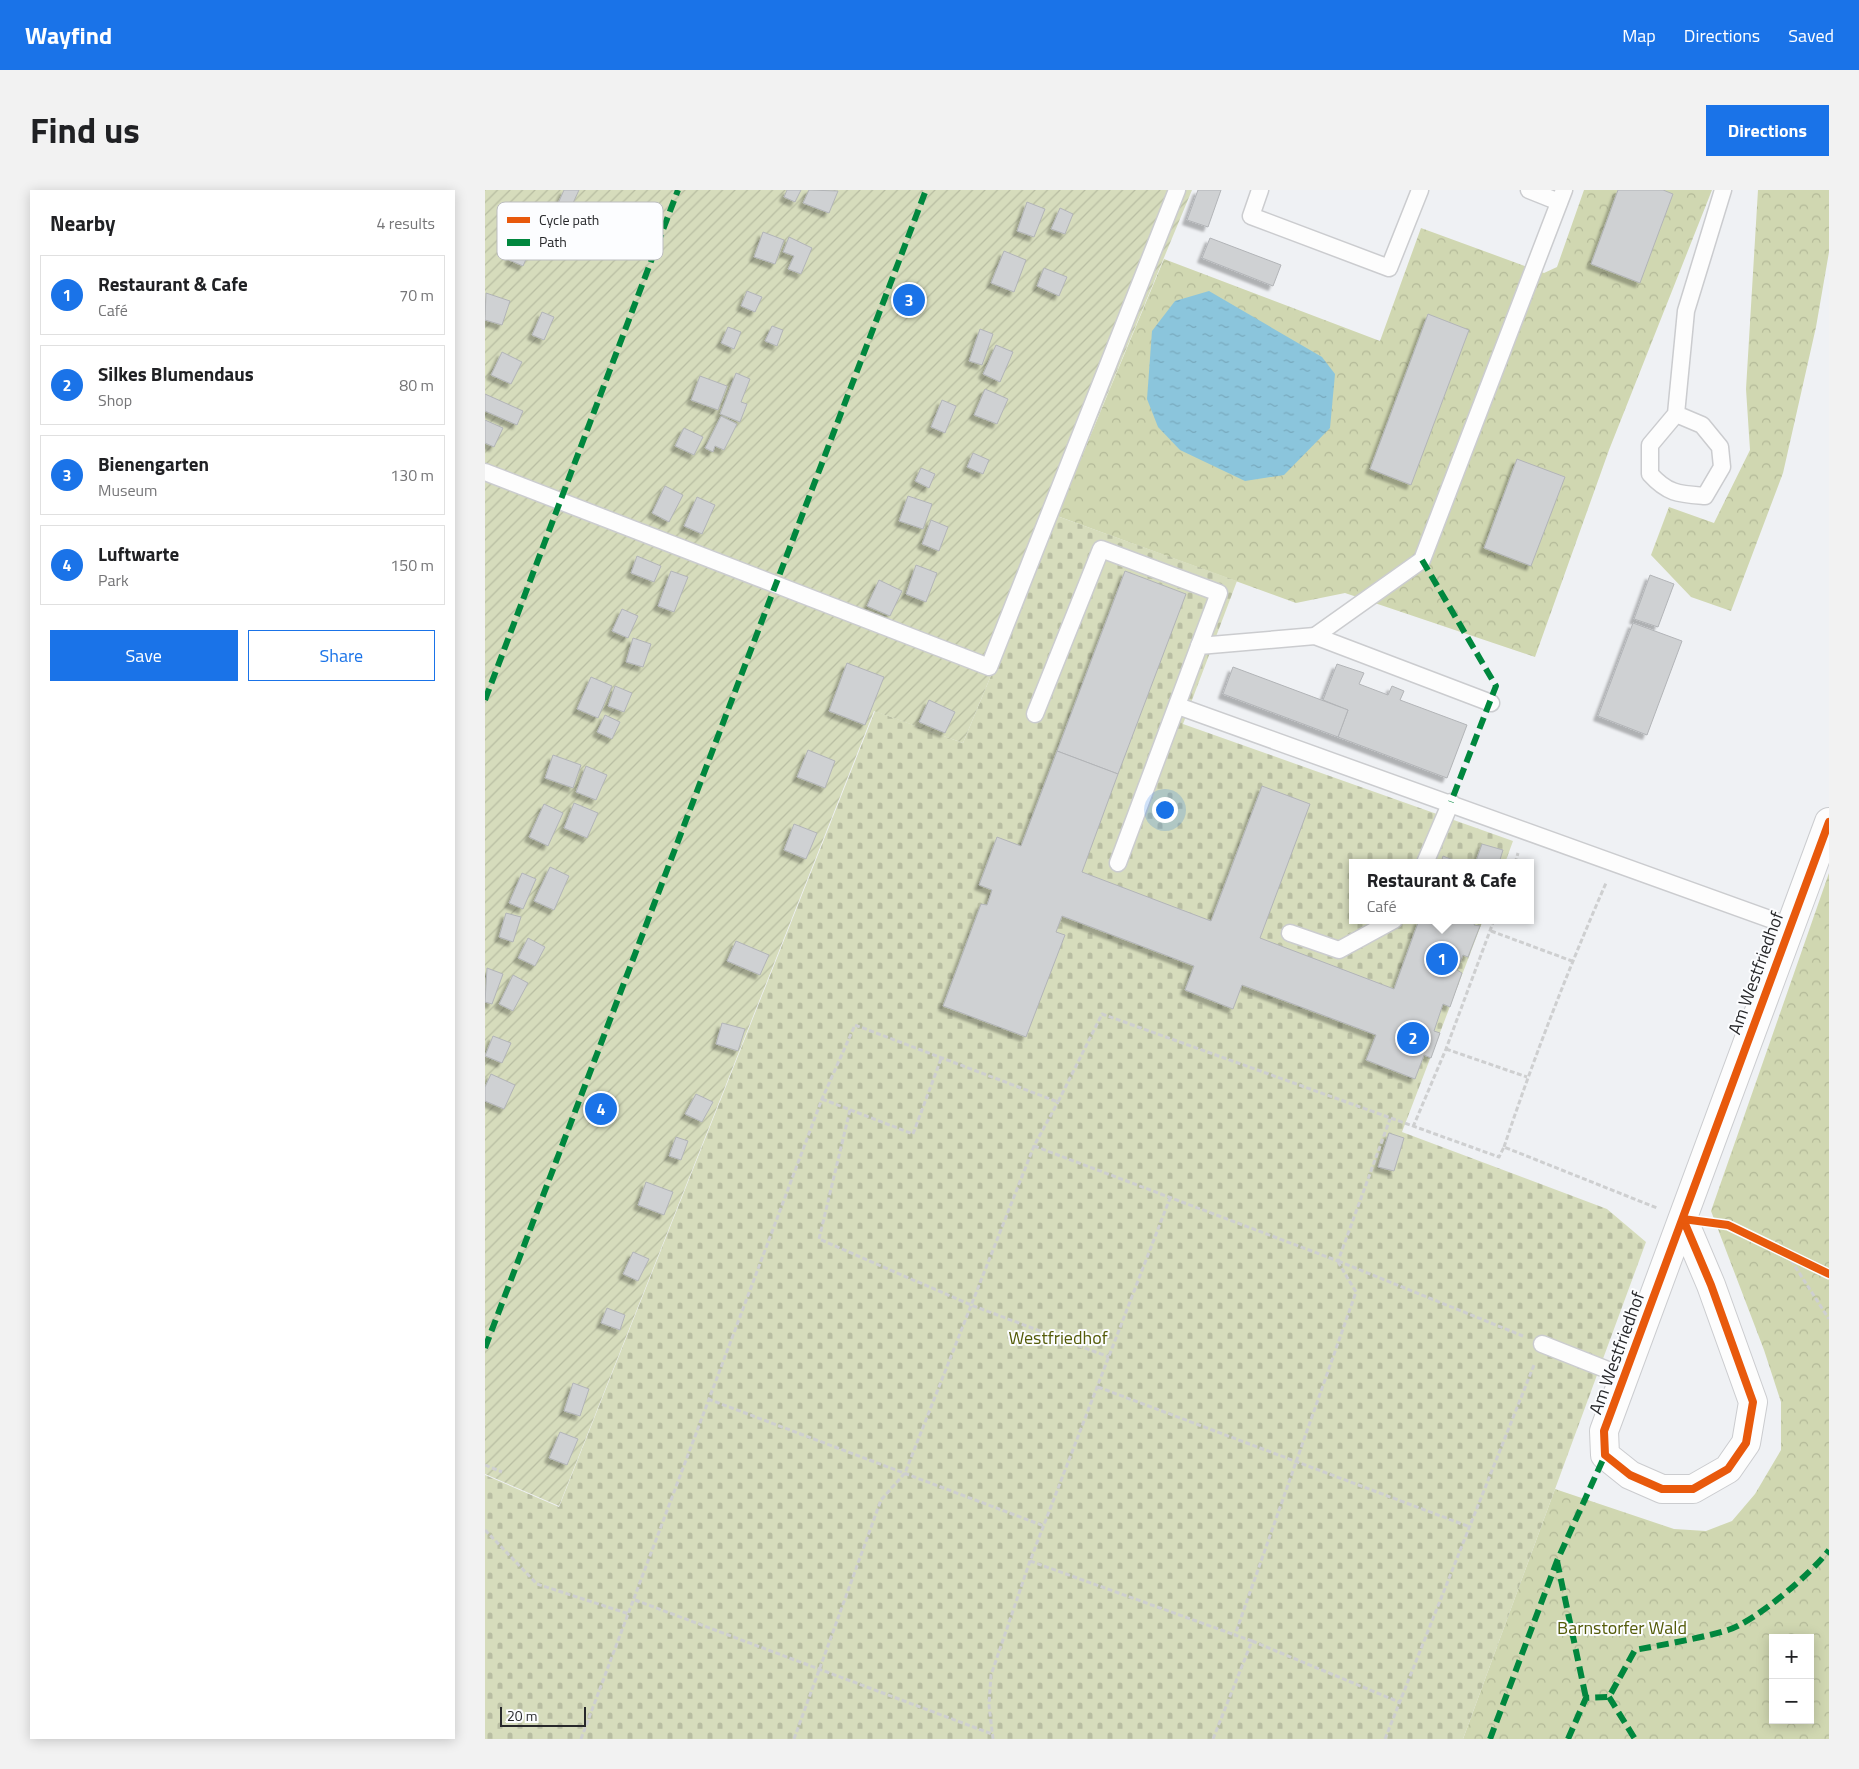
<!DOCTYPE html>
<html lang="en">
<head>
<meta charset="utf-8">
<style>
	:root { --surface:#fff; --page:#f2f2f2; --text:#202124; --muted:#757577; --line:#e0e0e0; --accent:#1a73e8 }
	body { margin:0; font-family:"Titillium Web",sans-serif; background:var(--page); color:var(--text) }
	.controls { position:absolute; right:15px; bottom:15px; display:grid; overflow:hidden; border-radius:0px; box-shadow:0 2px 12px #0003 }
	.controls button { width:45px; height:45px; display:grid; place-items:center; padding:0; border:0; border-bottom:1px solid var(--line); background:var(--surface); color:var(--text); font:25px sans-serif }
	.scale { position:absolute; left:15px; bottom:12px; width:86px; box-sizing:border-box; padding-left:5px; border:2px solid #27282b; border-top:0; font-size:14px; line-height:18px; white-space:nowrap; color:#27282b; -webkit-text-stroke:4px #fcfdff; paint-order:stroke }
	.you { position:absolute; left:679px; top:619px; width:18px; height:18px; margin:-12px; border:4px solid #fff; border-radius:50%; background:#1a73e8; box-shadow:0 0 0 8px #1a73e833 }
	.badge { display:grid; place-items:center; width:32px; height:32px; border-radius:50%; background:var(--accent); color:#fff; font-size:16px; font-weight:700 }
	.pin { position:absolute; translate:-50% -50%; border:2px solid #fff; box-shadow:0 1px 5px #0006 }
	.popup { position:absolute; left:864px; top:669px; width:185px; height:65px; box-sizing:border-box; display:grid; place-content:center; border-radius:0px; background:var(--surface); filter:drop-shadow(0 1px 4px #0005); font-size:16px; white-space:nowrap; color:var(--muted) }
	.popup b { font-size:19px; color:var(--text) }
	.popup::after { content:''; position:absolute; left:50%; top:100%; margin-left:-10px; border:10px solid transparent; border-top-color:var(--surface) }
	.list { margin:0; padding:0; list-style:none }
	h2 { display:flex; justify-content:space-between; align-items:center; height:65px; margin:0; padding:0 20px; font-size:21px }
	h2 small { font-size:16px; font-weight:400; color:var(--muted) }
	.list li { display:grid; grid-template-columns:32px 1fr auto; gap:15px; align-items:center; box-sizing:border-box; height:80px; margin:0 10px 10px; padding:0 10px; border:1px solid var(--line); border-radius:0px }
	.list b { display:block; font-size:19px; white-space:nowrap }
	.list p { margin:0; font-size:16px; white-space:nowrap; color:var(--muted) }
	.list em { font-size:16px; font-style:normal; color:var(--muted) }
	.actions { display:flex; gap:10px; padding:15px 20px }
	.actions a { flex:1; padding:11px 0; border:1px solid var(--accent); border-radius:0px; text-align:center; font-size:18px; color:var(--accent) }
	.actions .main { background:var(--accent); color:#fff }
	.map { position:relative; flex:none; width:1344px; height:1549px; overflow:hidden; border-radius:0px }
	header { display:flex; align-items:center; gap:30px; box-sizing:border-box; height:70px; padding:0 25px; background:var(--accent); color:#fff }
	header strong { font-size:24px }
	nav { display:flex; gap:28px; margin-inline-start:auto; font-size:18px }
	.intro { display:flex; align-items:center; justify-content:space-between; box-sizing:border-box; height:120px; padding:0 30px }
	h1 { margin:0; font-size:35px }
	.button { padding:12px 22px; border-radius:0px; background:var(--accent); color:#fff; font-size:18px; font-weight:700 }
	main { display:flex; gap:30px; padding:0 30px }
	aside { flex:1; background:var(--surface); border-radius:0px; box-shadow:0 2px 12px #0003 }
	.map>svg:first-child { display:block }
</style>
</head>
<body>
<header>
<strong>Wayfind</strong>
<nav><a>Map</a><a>Directions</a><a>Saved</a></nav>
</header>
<div class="intro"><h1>Find us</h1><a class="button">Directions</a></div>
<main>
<aside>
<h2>Nearby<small>4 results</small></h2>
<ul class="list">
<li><span class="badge">1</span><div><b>Restaurant &amp; Cafe</b><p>Café</p></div><em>70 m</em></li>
<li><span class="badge">2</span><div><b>Silkes Blumendaus</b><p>Shop</p></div><em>80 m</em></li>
<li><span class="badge">3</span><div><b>Bienengarten</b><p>Museum</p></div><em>130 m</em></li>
<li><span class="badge">4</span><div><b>Luftwarte</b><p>Park</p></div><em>150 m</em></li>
</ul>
<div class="actions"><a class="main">Save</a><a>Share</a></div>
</aside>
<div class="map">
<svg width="1344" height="1549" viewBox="0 0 1344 1549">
	<defs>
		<pattern id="forest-crowns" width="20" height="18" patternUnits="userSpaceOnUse" patternTransform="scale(1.25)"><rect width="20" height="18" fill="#d0d7b1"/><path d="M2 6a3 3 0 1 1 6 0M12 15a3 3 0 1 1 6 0" fill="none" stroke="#b3b998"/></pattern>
		<pattern id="cemetery-stones" width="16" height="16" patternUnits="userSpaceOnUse" patternTransform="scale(1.25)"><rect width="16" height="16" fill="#d6dcbc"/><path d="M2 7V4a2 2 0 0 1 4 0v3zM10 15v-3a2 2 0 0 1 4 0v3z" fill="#b8bda2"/></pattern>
		<pattern id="garden-furrows" width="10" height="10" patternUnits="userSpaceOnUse" patternTransform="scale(1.25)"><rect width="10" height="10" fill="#d6dcbc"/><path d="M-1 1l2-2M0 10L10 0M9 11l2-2" fill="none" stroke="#b8bda2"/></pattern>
		<pattern id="water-ripples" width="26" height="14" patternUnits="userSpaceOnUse" patternTransform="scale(1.25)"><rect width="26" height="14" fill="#8bc5dc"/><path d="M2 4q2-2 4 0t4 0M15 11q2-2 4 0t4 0" fill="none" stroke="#78a9bd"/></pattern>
		<filter id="shadow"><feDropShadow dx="-4.5" dy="4.5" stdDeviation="1" flood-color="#0004"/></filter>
	</defs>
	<rect width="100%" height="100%" fill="#eff1f4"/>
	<!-- forest -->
	<g fill="url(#forest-crowns)" fill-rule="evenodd">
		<path d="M1099,0H1227L1124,260L1050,467L860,403L811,413L572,326L679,69L895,151L936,38L1059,83L1072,77Z"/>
		<path d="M1273,0H1344V62L1331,137L1298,283L1246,421L1206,407L1166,365L1184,317L1229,333L1265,260L1261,199Z"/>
		<path d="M1344,683V1549H978L1070,1299L1189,1339L1221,1341L1247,1331L1270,1304L1296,1260V1212L1279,1160L1226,1021ZM1288,1448H1325V1530H1288Z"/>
	</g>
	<!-- cemetery -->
	<path fill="url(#cemetery-stones)" d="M572,326L752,391L698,534L1028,651L1020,673H868V730H998L917,942L1122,1019L1161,1052L978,1549H0V1285L74,1317L390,521L478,553Z"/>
	<!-- garden -->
	<path fill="url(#garden-furrows)" d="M0,0H707L478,553L389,521L74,1316L0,1284Z"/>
	<!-- water -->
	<path fill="url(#water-ripples)" d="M724,101L837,167L850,184L845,238L799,285L760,291L695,260L673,237L662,209L667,141L690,111Z"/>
	<!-- building -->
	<g fill="#cfd1d3" stroke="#b2b4b7" filter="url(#shadow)">
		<path d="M79,0H94L83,24L71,18Z"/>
		<path d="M302,0H316L310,12L299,7Z"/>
		<path d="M324,0L353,1L344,23L318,13Z"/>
		<path d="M713,0H736L723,37L702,30Z"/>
		<path d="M1133,0H1178L1188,4L1155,93L1106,74Z"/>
		<path d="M542,12L560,19L549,47L532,41Z"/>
		<path d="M575,18L588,24L580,44L566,39Z"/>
		<path d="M65,31L80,37L70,64L55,58Z"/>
		<path d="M37,40L51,46L38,76L24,70Z"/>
		<path d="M278,42L299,50L290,74L269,67Z"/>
		<path d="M304,47L327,58L316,84L303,79L309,66L298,62Z"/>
		<path d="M725,48L796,75L788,96L717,68Z"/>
		<path d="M519,61L541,70L529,102L506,93Z"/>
		<path d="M559,78L582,87L574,106L552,96Z"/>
		<path d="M262,101L277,107L270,122L256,116Z"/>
		<path d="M1,103L25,111L17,135L0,130Z"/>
		<path d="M57,122L69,127L59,150L47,145Z"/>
		<path d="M943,124L984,140L926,295L885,279Z"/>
		<path d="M287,136L298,140L292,156L280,151Z"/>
		<path d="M243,137L256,142L249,159L236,153Z"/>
		<path d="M495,139L508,144L497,175L484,171Z"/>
		<path d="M511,155L528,162L515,192L498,184Z"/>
		<path d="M17,162L37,172L26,194L6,185Z"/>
		<path d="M251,183L265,189L256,212L262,214L255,232L235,224Z"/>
		<path d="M215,186L242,196L233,220L206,210Z"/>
		<path d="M500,199L523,209L512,234L489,225Z"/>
		<path d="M0,204L38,221L32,235L0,221Z"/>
		<path d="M457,210L471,216L460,243L446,237Z"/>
		<path d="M236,226L252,234L239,260L230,256L228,262L220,258Z"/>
		<path d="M0,230L18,238L9,257L0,253Z"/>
		<path d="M199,238L218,247L209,265L190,256Z"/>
		<path d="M488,263L504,270L498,284L482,277Z"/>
		<path d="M1032,269L1080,287L1046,376L999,358Z"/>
		<path d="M436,278L450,284L444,298L430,291Z"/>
		<path d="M180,296L198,305L184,332L167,323Z"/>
		<path d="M423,306L447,314L438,339L414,331Z"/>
		<path d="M212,307L230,315L217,344L199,336Z"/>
		<path d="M446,330L463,337L454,361L437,354Z"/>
		<path d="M152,366L176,376L169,392L146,383Z"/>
		<path d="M431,375L452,383L441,412L421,404Z"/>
		<path d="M186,381L203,387L189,422L173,416Z"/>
		<path d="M640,381L701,404L633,584L572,561Z"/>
		<path d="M1165,385L1189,394L1173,437L1149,429Z"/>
		<path d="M394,390L417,401L405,426L382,416Z"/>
		<path d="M137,419L153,426L143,448L127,441Z"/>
		<path d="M1148,433L1197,451L1162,545L1113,526Z"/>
		<path d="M148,448L166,454L158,477L141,472Z"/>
		<path d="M362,473L399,487L380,535L344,521Z"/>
		<path d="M852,474L879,483L874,494L903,505L907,496L919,501L915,510L982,535L962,588L853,547L863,520L838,510Z"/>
		<path d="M748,477L863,520L853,547L738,504Z"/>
		<path d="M106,487L127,496L113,528L92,519Z"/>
		<path d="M130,496L147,503L139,522L123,516Z"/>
		<path d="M444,510L470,522L460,543L434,532Z"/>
		<path d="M120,525L135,532L127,549L112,542Z"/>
		<path d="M323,560L350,571L340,598L312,587Z"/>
		<path d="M572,561L633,584L597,682L726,731L777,596L825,614L775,748L909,799L934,730H991L989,735L995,736L983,767L978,765L972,780L977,783L965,817L958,814L949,841L955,843L946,868L939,865L930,889L881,870L891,845L757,795L748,819L700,800L709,776L577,726L571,742L580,745L541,847L458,816L496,714L502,715L507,700L494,695L512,647L536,656Z"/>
		<path d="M68,565L96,575L88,598L60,588Z"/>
		<path d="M101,576L122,585L111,610L91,602Z"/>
		<path d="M89,613L113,623L102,648L79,638Z"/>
		<path d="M59,614L78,623L63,656L44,647Z"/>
		<path d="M309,634L332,643L321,669L299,660Z"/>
		<path d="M997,654L1018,660L1014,673L991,671Z"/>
		<path d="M958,666L976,673H956Z"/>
		<path d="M65,677L84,686L69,720L49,711Z"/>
		<path d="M37,683L51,689L38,719L24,713Z"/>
		<path d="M21,723L36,727L28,752L14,747Z"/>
		<path d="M43,748L60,757L50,776L33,768Z"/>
		<path d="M251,751L284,765L275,785L242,771Z"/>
		<path d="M2,778L18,784L7,814L0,812Z"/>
		<path d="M28,785L43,793L28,821L14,814Z"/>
		<path d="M237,833L260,839L253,861L231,854Z"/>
		<path d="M8,846L26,853L17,873L0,866Z"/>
		<path d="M6,884L30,895L19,919L0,911V897Z"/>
		<path d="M211,904L228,912L217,932L200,924Z"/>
		<path d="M904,943L919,948L909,981L893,977Z"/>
		<path d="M191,947L203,951L196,970L184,966Z"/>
		<path d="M161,992L188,1002L179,1025L153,1015Z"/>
		<path d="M148,1062L164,1069L153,1091L138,1084Z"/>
		<path d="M122,1118L140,1125L135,1140L116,1133Z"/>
		<path d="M88,1193L104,1199L95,1226L79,1221Z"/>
		<path d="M75,1242L93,1249L82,1275L64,1268Z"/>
	</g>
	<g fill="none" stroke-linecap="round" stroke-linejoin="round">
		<defs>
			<g id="lane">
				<path d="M775,0L766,26L904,78L935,0"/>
				<path d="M1044,0L1074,12"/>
				<path d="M1191,224L1217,235L1235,257L1237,277L1220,306C1194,304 1183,304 1165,284V255L1191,224L1201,121L1238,0"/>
				<path d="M0,282L504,477L692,0"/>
				<path d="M830,446L937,370L1079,0"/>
				<path d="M693,516L1304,736"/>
				<path d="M550,524L616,359L734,403L714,456"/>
				<path d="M633,673L714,456L830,446L1006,513"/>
				<path d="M940,673L966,612"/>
				<path d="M805,743L854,760L909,730"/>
				<path d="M1057,1154L1138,1186"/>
			</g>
			<path id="street" d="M1198,1029L1226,1095L1268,1212L1261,1253L1243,1279L1208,1299H1177L1145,1285L1120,1265L1119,1241L1344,632"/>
		</defs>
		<!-- lane casing -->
		<use href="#lane" stroke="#cbcccf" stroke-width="19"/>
		<!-- street casing -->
		<use href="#street" stroke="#cbcccf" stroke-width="30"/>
		<!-- path -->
		<g stroke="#cecfd0" stroke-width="3" stroke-dasharray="5 2.5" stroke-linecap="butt">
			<path d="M1030,673L1033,663"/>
			<path d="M1006,741L1087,771"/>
			<path d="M961,859L1042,887"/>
			<path d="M337,909L428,944L456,869"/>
			<path d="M365,920L334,1049L486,1115L624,1167"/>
			<path d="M928,937L961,859L1009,730"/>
			<path d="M549,956L853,1071L905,929"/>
			<path d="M1019,957C1049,867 1083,780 1121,693"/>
			<path d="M1302,1064L1344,1129"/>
			<path d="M853,1071L1038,1146"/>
			<path d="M613,1197L985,1337"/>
			<path d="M223,1209L559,1336"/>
			<path d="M0,1275L17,1282"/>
			<path d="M0,1340L52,1394L144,1424"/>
			<path d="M545,1371L750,1445"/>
			<path d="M150,1410L507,1544"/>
			<path d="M767,1451L914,1512"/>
			<path d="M96,1549L337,909L370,835L573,912L617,824L1014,967L1019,957L1172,1018"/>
			<path d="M309,1549L396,1310L420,1283L549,956L573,912"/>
			<path d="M508,1549L504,1515L506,1485L545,1371L685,1008"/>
			<path d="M728,1549L767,1451L750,1445L871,1102L853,1072"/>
			<path d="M900,1549L1049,1175"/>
		</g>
		<!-- lane -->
		<use href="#lane" stroke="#fdfdfd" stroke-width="16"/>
		<!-- street -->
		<use href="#street" stroke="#fdfdfd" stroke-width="28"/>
		<!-- quiet -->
		<g stroke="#00873e" stroke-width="6" stroke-dasharray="12 6" stroke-linecap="butt">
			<path d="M937,370L1011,496L966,612"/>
			<path d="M0,510L193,0"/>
			<path d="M0,1158L441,0"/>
			<path d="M1072,1371L1101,1508"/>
			<path d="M1124,1507L1150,1549"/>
			<path d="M1005,1549L1072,1371L1120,1265"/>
			<path d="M1083,1549L1101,1508L1124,1507L1150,1460C1180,1454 1213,1449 1243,1440C1271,1431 1327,1383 1344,1360"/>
		</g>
		<defs>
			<g id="cycleway">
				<path d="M1198,1029L1226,1095L1268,1212L1261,1253L1243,1279L1208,1299H1177L1145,1285L1120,1265L1119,1241L1344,632"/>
				<path d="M1198,1029L1243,1035L1344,1084"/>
			</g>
		</defs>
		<!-- cycleway casing -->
		<use href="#cycleway" stroke="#fcfdff" stroke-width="11"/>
		<!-- cycleway -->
		<use href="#cycleway" stroke="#e8590c" stroke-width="8"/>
	</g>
	<g text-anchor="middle" stroke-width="4" stroke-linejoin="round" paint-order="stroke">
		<!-- street labels -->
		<g font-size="18" fill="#27282b" stroke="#fcfdff">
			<text transform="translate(1271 783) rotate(-70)" y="6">Am Westfriedhof</text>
			<text transform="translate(1132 1163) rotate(-70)" y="6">Am Westfriedhof</text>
		</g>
		<!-- park labels -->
		<g font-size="18" fill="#545b09" stroke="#fcfdff">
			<text x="573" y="1154">Westfriedhof</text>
			<text x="1137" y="1444">Barnstorfer Wald</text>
		</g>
	</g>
	<!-- legend -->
	<rect x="12" y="12" width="166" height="58" rx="8" fill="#fcfdff" stroke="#bcbdbf" stroke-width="1"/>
	<rect x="22" y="27" width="23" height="6" fill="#e8590c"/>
	<rect x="22" y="49" width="23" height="7" fill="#00873e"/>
	<g font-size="14" fill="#27282b">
		<text x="54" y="35">Cycle path</text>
		<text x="54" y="57">Path</text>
	</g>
</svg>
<div class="controls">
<button>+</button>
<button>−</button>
</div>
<div class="scale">20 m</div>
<div class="you"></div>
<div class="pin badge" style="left:957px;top:769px">1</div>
<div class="popup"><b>Restaurant &amp; Cafe</b>Café</div>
<div class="pin badge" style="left:928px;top:848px">2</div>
<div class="pin badge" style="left:424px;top:110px">3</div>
<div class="pin badge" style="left:116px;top:919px">4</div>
</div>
</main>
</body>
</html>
